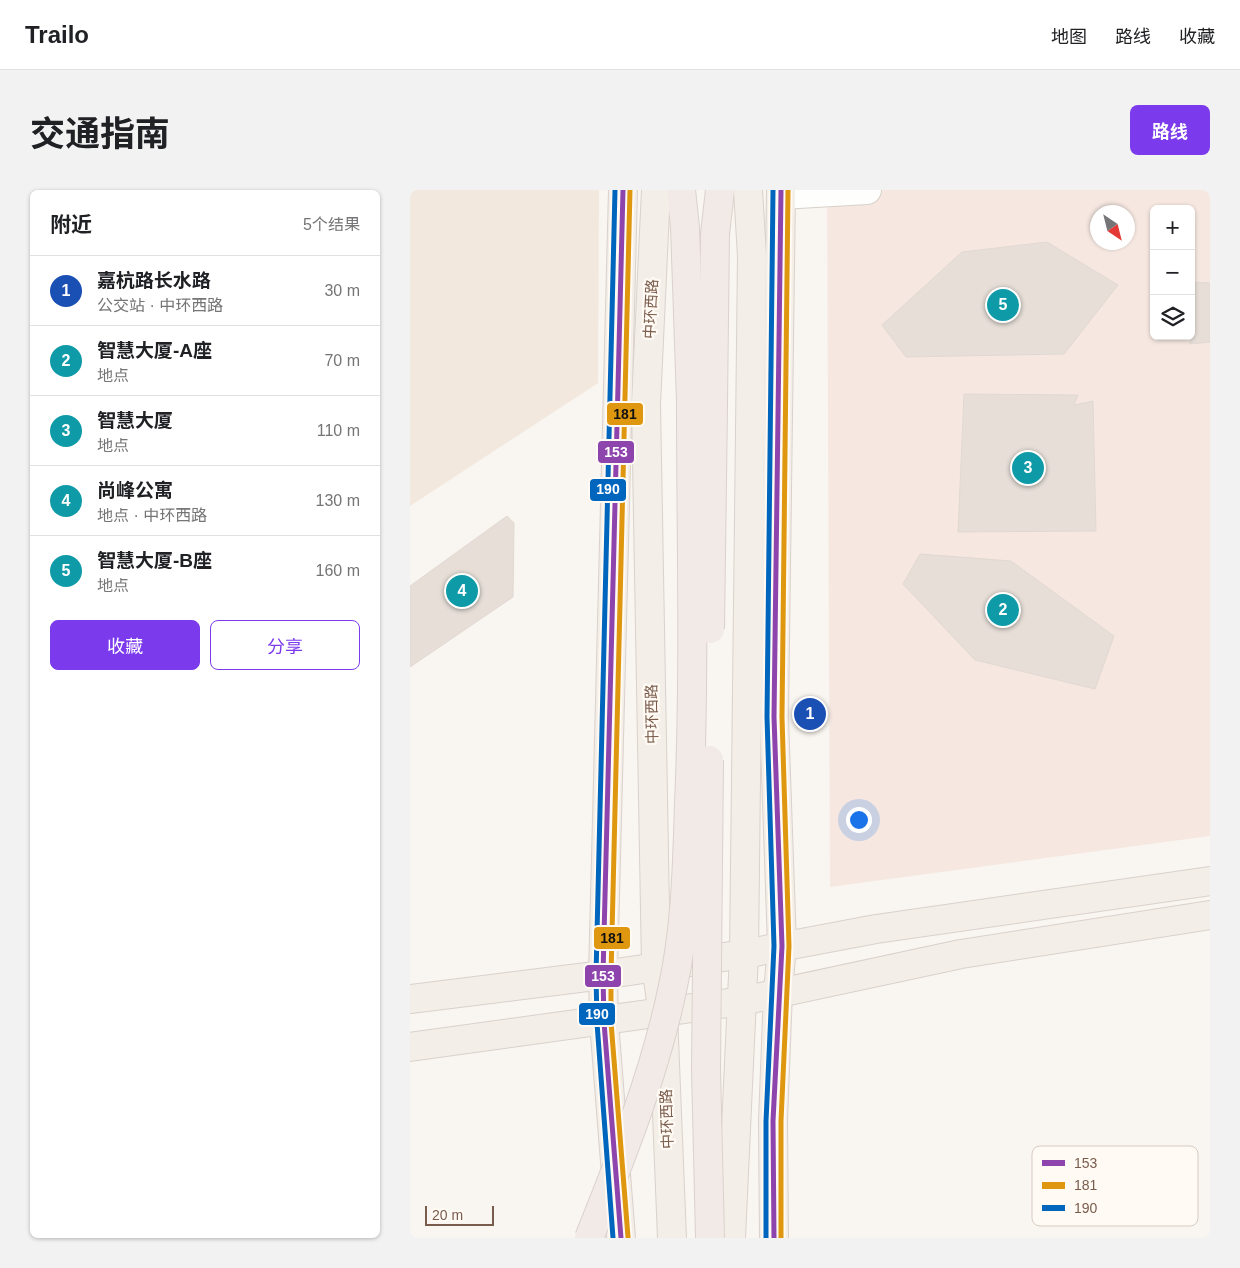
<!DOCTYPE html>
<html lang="zh">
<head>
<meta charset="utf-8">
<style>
	:root { --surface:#fff; --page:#f2f2f2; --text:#202124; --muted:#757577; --line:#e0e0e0; --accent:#7c3aed }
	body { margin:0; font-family:Arial,"Noto Sans SC",sans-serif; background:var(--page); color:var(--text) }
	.controls { position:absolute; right:15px; top:15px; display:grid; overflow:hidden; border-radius:8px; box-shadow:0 1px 4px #0004 }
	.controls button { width:45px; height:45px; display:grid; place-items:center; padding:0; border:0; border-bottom:1px solid var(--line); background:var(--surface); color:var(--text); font:25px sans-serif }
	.compass { position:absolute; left:680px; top:15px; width:45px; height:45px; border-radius:50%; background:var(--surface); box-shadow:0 1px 4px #0004; rotate:145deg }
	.scale { position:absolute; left:15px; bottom:12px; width:69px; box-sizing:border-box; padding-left:5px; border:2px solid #7a5c4d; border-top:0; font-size:14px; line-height:18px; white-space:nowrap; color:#7a5c4d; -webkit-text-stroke:4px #fffaf3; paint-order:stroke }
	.you { position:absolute; left:448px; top:629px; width:18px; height:18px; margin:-12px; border:4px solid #fff; border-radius:50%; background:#1a73e8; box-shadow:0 0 0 8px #1a73e833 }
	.badge { display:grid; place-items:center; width:32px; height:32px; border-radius:50%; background:var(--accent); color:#fff; font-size:16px; font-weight:700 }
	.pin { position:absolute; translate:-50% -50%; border:2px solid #fff; box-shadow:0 1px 5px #0006 }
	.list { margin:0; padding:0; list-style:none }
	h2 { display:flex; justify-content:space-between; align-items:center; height:65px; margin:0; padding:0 20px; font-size:21px }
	h2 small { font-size:16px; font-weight:400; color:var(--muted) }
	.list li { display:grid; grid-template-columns:32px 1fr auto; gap:15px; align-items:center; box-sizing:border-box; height:70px; padding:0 20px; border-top:1px solid var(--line) }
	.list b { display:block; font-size:19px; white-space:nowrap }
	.list p { margin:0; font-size:16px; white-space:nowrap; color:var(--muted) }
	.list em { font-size:16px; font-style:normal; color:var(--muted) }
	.actions { display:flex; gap:10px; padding:15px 20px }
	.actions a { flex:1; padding:11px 0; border:1px solid var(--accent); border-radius:8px; text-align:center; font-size:18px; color:var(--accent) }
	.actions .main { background:var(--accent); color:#fff }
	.icon { flex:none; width:28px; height:28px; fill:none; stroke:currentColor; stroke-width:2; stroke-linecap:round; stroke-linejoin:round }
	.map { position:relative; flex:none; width:800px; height:1048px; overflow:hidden; border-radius:8px }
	header { display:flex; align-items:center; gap:30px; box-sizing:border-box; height:70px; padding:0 25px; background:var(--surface); border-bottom:1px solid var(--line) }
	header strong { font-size:24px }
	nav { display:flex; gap:28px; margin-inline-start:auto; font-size:18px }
	.intro { display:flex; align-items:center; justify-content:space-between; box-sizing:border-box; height:120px; padding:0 30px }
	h1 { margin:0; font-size:35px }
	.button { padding:12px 22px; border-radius:8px; background:var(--accent); color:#fff; font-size:18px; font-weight:700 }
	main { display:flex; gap:30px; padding:0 30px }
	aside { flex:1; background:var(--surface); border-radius:8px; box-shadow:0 1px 4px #0004 }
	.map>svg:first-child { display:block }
</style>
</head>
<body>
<header>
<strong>Trailo</strong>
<nav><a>地图</a><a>路线</a><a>收藏</a></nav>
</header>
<div class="intro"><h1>交通指南</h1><a class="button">路线</a></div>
<main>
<aside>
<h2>附近<small>5个结果</small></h2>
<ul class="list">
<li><span class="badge" style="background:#1a4fb4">1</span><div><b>嘉杭路长水路</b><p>公交站 · 中环西路</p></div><em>30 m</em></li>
<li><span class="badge" style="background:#0f9aa8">2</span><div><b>智慧大厦-A座</b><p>地点</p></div><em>70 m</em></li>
<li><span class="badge" style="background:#0f9aa8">3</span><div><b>智慧大厦</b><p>地点</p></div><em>110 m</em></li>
<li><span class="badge" style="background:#0f9aa8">4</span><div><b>尚峰公寓</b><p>地点 · 中环西路</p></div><em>130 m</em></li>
<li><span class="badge" style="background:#0f9aa8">5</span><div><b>智慧大厦-B座</b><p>地点</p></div><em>160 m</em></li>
</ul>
<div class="actions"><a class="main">收藏</a><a>分享</a></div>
</aside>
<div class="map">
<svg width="800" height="1048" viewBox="0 0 800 1048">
	<rect width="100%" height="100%" fill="#f9f5f0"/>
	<!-- residential -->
	<path fill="#f2e8de" d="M0,0H189L188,193L0,316Z"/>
	<!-- commercial -->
	<path fill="#f6e8e1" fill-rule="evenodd" d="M417,0H800V646L420,697ZM744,19H781V146H744ZM688,22H718V52H688Z"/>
	<!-- building -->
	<g fill="#e6ded7" stroke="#e2d8d2">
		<path d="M637,52L708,95L654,164L496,167L472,135L552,62Z"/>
		<path d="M781,92L800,93V152L780,154Z"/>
		<path d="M554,204L668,205L664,215L683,211L686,341L548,342Z"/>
		<path d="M97,326L104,333L103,407L0,477V396Z"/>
		<path d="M510,364L601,371L704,446L685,499L565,470L493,394Z"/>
	</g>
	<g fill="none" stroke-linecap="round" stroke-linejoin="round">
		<defs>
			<path id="minor" d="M371,5L457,0"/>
			<g id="major">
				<path d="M246,0L236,214L246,776L253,824L262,1048"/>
				<path d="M0,809L193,785L334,764L466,739L800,691"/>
				<path d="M0,857L332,811L551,764L800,725"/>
				<path d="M211,1048L194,832L193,785L213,0"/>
				<path d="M321,1048L334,764L342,66L338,0"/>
				<path d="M364,1048L363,931L368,802L372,756L364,527L371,0"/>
			</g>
			<g id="highway">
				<path d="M271,0L275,37L281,211"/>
				<path d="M303,215L305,44L310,0"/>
			</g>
		</defs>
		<!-- minor casing -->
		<use href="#minor" stroke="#d7d1cb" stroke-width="30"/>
		<!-- major casing -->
		<use href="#major" stroke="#dad1cc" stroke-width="30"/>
		<!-- highway casing -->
		<use href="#highway" stroke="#dad1cc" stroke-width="30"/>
		<!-- minor -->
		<use href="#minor" stroke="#fefefd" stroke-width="28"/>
		<!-- major -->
		<use href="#major" stroke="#f3eee8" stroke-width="28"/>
		<!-- highway -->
		<use href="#highway" stroke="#f2eae7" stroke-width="28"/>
		<defs>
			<g id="highway-bridge">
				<path d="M300,439L303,215"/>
				<path d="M299,570L296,879L300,1048"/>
				<path d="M179,1048C212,966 245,883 263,796C276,736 277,675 279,613C285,479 281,345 281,211"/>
			</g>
		</defs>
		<!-- highway-bridge casing -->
		<use href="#highway-bridge" stroke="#dad1cc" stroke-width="30" stroke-linecap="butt"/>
		<!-- highway-bridge -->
		<use href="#highway-bridge" stroke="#f2eae7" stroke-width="28"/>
		<defs>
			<g id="bus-1">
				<path d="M211,1048L194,832L193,785L213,0"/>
				<path d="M364,1048L363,931L372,756L364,527L371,0"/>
			</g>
			<g id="bus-2">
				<path d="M218,1047L201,832V785L220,0"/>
				<path d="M371,1048V931L379,756L372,527L378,0"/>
			</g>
			<g id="bus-3">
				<path d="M203,1048L187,833L186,785L205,0"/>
				<path d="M356,1048V931L364,756L357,527L363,0"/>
			</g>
		</defs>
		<!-- bus-1 casing -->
		<use href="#bus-1" stroke="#fffaf3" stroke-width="9"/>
		<!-- bus-2 casing -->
		<use href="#bus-2" stroke="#fffaf3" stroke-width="9"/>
		<!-- bus-3 casing -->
		<use href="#bus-3" stroke="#fffaf3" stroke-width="9"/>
		<!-- bus-1 -->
		<use href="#bus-1" stroke="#8e44ad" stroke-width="5"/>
		<!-- bus-2 -->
		<use href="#bus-2" stroke="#de970f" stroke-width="5"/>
		<!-- bus-3 -->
		<use href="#bus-3" stroke="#0065bd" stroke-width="5"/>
	</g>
	<g text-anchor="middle" stroke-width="4.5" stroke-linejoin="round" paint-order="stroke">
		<!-- street labels -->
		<g font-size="15" fill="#7a5c4d" stroke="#fffaf3">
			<text transform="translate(241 119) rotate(-87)" y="5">中环西路</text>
			<text transform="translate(242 524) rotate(-91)" y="5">中环西路</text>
			<text transform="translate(257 929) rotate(-92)" y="5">中环西路</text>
		</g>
	</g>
	<!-- legend -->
	<rect x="622" y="956" width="166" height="80" rx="8" fill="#fffaf3" stroke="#d7cbc1" stroke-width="1"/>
	<rect x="632" y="970" width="23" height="6" fill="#8e44ad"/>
	<rect x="632" y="992" width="23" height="7" fill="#de970f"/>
	<rect x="632" y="1015" width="23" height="6" fill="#0065bd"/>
	<g font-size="14" fill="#7a5c4d">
		<text x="664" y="978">153</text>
		<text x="664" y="1000">181</text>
		<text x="664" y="1023">190</text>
	</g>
	<g stroke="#fffaf3" stroke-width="2">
		<rect x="196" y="212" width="38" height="24" rx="5" fill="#de970f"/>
		<rect x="187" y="250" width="38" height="24" rx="5" fill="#8e44ad"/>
		<rect x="179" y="288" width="38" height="24" rx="5" fill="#0065bd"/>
		<rect x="183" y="736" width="38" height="24" rx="5" fill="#de970f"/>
		<rect x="174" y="774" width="38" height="24" rx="5" fill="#8e44ad"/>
		<rect x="168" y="812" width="38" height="24" rx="5" fill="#0065bd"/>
	</g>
	<g font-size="14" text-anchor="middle" font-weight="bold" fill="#fff">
		<text x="206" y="267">153</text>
		<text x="198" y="304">190</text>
		<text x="193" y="791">153</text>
		<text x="187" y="829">190</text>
	</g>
	<g font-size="14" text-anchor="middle" font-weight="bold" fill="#111">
		<text x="215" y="229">181</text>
		<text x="202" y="753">181</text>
	</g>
</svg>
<div class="controls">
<button>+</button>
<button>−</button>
<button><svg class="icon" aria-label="layers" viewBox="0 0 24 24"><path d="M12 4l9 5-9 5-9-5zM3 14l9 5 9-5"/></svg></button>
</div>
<svg class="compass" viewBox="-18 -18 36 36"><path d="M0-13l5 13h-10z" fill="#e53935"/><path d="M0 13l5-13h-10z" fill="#757577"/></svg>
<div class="scale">20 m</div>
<div class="you"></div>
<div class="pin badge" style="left:400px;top:524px;background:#1a4fb4">1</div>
<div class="pin badge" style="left:593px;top:420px;background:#0f9aa8">2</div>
<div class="pin badge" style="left:618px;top:278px;background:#0f9aa8">3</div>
<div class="pin badge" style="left:52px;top:401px;background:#0f9aa8">4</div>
<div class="pin badge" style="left:593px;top:115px;background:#0f9aa8">5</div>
</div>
</main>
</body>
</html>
